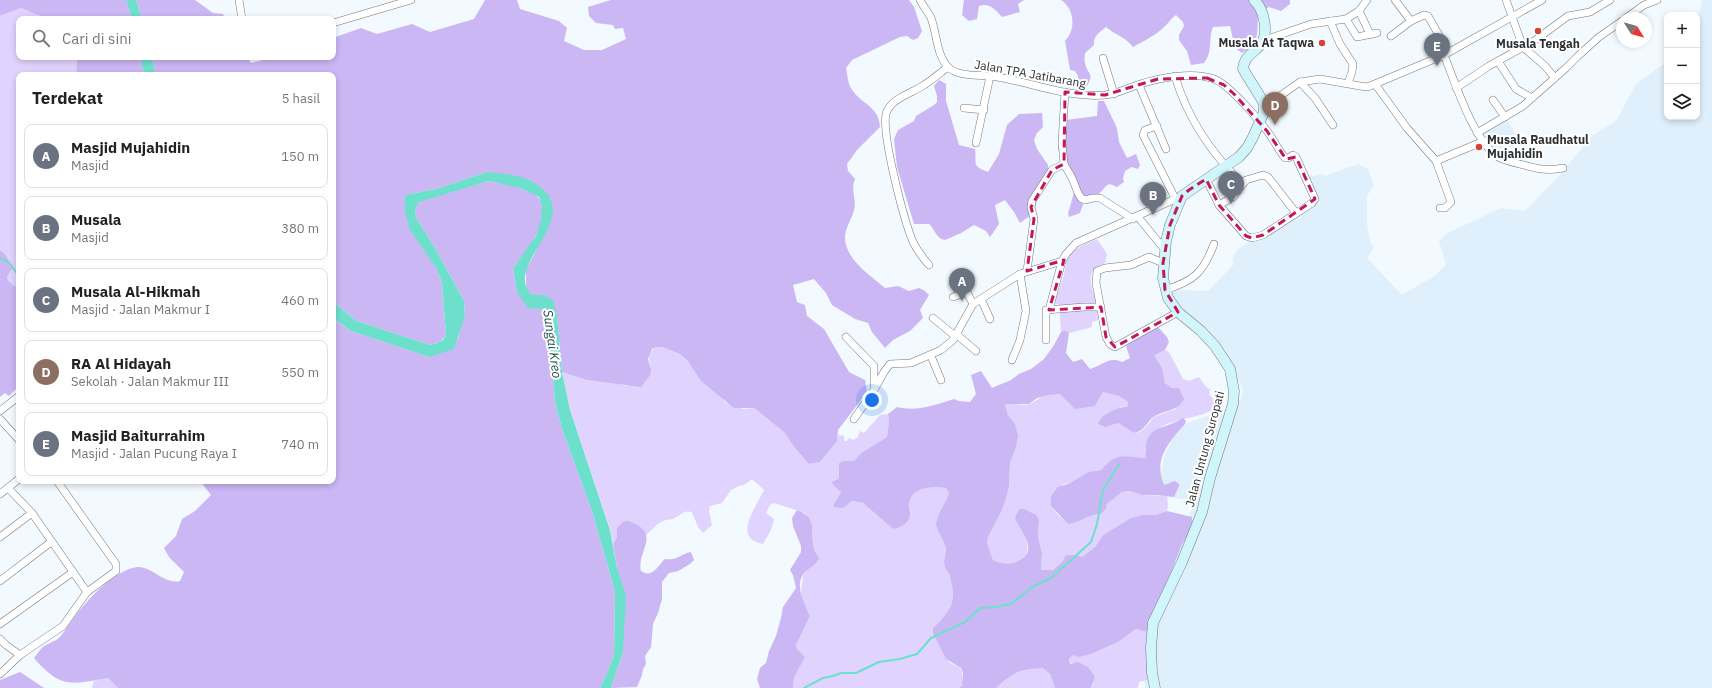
<!DOCTYPE html>
<html lang="id">
<head>
<meta charset="utf-8">
<style>
	:root { --surface:#fff; --page:#f6f6f6; --text:#222; --muted:#767676; --line:#e0e0e0; --accent:#0b8043 }
	body { margin:0; font-family:"IBM Plex Sans",sans-serif; background:var(--page); color:var(--text) }
	.controls { position:absolute; right:12px; top:12px; display:grid; overflow:hidden; border-radius:8px; box-shadow:0 2px 6px #0003 }
	.controls button { width:36px; height:36px; display:grid; place-items:center; padding:0; border:0; border-bottom:1px solid var(--line); background:var(--surface); color:var(--text); font:20px sans-serif }
	.compass { position:absolute; left:1616px; top:12px; width:36px; height:36px; border-radius:50%; background:var(--surface); box-shadow:0 2px 6px #0003; rotate:127deg }
	.you { position:absolute; left:872px; top:400px; width:14px; height:14px; margin:-10px; border:3px solid #fff; border-radius:50%; background:#1a73e8; box-shadow:0 0 0 6px #1a73e833 }
	.badge { display:grid; place-items:center; width:26px; height:26px; border-radius:50%; background:var(--accent); color:#fff; font-size:13px; font-weight:700 }
	.pin { position:absolute; translate:-50% -33px; filter:drop-shadow(0 1px 2px #0008) }
	.pin::after { content:''; position:absolute; top:21px; width:14px; height:12px; background:inherit; clip-path:polygon(0 0,100% 0,50% 100%) }
	.list { margin:0; padding:0; list-style:none }
	h2 { display:flex; justify-content:space-between; align-items:center; height:52px; margin:0; padding:0 16px; font-size:17px }
	h2 small { font-size:13px; font-weight:400; color:var(--muted) }
	.list li { display:grid; grid-template-columns:26px 1fr auto; gap:12px; align-items:center; box-sizing:border-box; height:64px; margin:0 8px 8px; padding:0 8px; border:1px solid var(--line); border-radius:8px }
	.list b { display:block; font-size:15px; white-space:nowrap }
	.list p { margin:0; font-size:13px; white-space:nowrap; color:var(--muted) }
	.list em { font-size:13px; font-style:normal; color:var(--muted) }
	.icon { flex:none; width:22px; height:22px; fill:none; stroke:currentColor; stroke-width:2; stroke-linecap:round; stroke-linejoin:round }
	.map { position:relative; flex:none; width:1712px; height:688px; overflow:hidden }
	.search { position:absolute; background:var(--surface); box-shadow:0 2px 6px #0003; left:16px; top:16px; width:320px; height:44px; display:flex; align-items:center; gap:10px; box-sizing:border-box; padding:0 14px; border-radius:8px; color:var(--muted); font-size:15px }
	.panel { position:absolute; background:var(--surface); box-shadow:0 2px 6px #0003; left:16px; top:72px; width:320px; height:412px; border-radius:8px }
	.map>svg:first-child { display:block }
</style>
</head>
<body>
<div class="map">
<svg width="1712" height="688" viewBox="0 0 1712 688">
	<rect width="100%" height="100%" fill="#f2f9ff"/>
	<!-- built -->
	<g fill="#dfeffb">
		<path d="M1702,0H1712V688H1145L1141,627L1163,579L1195,501L1157,495L1164,458L1171,441L1185,424L1224,410L1240,401L1243,391L1233,368L1177,308L1171,294L1175,291L1187,290L1202,291L1209,290L1234,264L1232,259L1237,250L1247,243L1259,240L1280,227L1320,202L1308,176L1310,175L1314,176L1322,174L1325,176L1358,164L1368,169L1374,185L1367,196V224L1371,245H1373L1374,247L1367,258L1402,295L1436,275L1446,264L1439,241L1448,233L1501,208L1525,211L1559,176L1592,136L1616,121L1636,84L1667,62V117H1697V23Z"/>
		<path d="M1506,118L1518,138L1493,152L1481,132Z"/>
	</g>
	<!-- green -->
	<g fill="#e0d3fd">
		<path d="M21,8L47,19H19V57H77L76,75H19V285L14,286L8,280L7,277L11,271L4,253L0,250V16Z"/>
		<path d="M1097,239L1107,254L1105,263C1085,271 1090,281 1095,298C1097,305 1097,313 1098,320L1092,322V327L1069,333L1064,330L1061,332L1059,305L1054,303L1064,275L1066,263L1070,254L1081,246Z"/>
		<path d="M657,347H662L680,354L692,365L701,381L718,393L725,402L743,409L754,408L758,411L785,433L794,447L809,464L820,462L837,441L838,435L844,436V441H847L849,438L854,440L858,437L860,431L864,433L880,415L888,414L889,422L887,437L861,453L854,461H844L839,463V478L834,480L833,485L841,492L834,504L843,507L852,501L863,503L893,529C900,528 909,524 910,516C911,512 908,508 909,504C912,486 933,486 946,488L949,493L937,521L936,527L946,546L944,560L953,587L954,598L947,613L933,628C937,637 940,648 945,657C954,672 965,658 962,686L958,688H793L794,678L805,657L797,649L796,645L810,616L802,600L801,592L803,576L815,553L812,542L813,531L805,513L774,503L770,505L766,513L774,519L771,530L763,544C731,538 757,506 764,490L752,479L744,485L739,486L731,490L722,503L710,506L709,511L712,525L703,533L698,527L692,512C683,510 682,514 675,518C672,520 670,519 666,520C658,522 653,529 646,535L642,528H617V537L613,544L610,529L570,410L562,372L587,380L616,383L627,386L651,369C649,359 647,352 657,347Z"/>
		<path d="M1165,350L1169,352L1183,379L1189,381L1199,377L1206,387L1210,389L1209,394L1214,400C1215,403 1216,406 1213,409C1209,415 1173,420 1163,426C1156,430 1150,442 1145,448L1147,458C1127,456 1115,453 1101,470L1088,472L1070,483L1063,484L1051,506C1074,538 1076,513 1101,514L1106,509L1107,504L1122,492L1130,491L1142,495L1167,496L1168,505L1167,511L1156,515H1142L1131,518L1103,535L1095,547L1082,557L1063,561L1053,570H1041L1042,553L1038,537L1039,520L1018,523C1025,534 1031,545 1025,558C1014,564 1005,566 993,560L987,543L988,537L1002,510L1009,486L1010,463L1016,447L1015,424L1008,415L1005,403C1013,403 1017,405 1024,405C1031,406 1039,397 1046,395C1062,391 1080,401 1095,406L1103,392L1119,396L1128,402V406L1120,407L1106,427L1118,423L1134,433L1140,432L1145,428L1154,417L1176,409L1172,388L1165,383L1162,368L1154,357L1155,355Z"/>
		<path d="M1136,629L1147,632L1148,637L1147,655L1148,680L1139,682L1138,688H1091L1094,683L1074,664L1069,662V659L1073,655L1091,654L1118,642Z"/>
		<path d="M1027,668H1044L1050,674L1055,688H996L1011,675Z"/>
		<path d="M108,678L118,688H92L94,681Z"/>
	</g>
	<!-- forest -->
	<g fill="#cbb7f4">
		<path d="M0,0H126L132,19H47L21,8L0,16Z"/>
		<path d="M136,0H195L213,13L223,14L225,19H142Z"/>
		<path d="M485,0H517L520,9L559,21L567,28L564,41L584,50H602L626,39L623,28L615,29L613,25L596,23L589,16L588,7L611,0H909L914,7L922,31L918,38L913,40L907,36L900,37L852,60L846,68C847,74 848,80 849,84C856,103 879,104 880,127L857,150L847,164L848,171L855,179C850,190 857,199 854,210C852,219 846,226 845,236C844,259 870,275 885,288L898,286L909,291L919,288L925,291L929,295L920,310L923,318L910,331L893,340L885,348L872,332L868,323L855,319L832,305L826,293L814,279L793,285L797,302L805,305L807,316L824,329L849,372L865,380L867,392L838,430L837,441L820,462L809,464L794,447L785,433L758,411L754,408H734L701,381L688,361L680,354L662,347H657L652,349L648,359L651,369L650,375L641,387L587,380L562,372L557,316L544,295H532L528,292L526,286V270L535,253L551,199L487,172L436,189L405,195L427,253L436,268L442,282L446,335C442,342 437,343 430,345L357,321L333,302V75H156L151,57H247L251,63L274,57H333V38L361,28L377,34L412,24L430,32L474,19Z"/>
		<path d="M964,0H1024L1018,4L1020,12L1002,17C996,10 989,2 979,6L977,19L969,21L962,15Z"/>
		<path d="M1061,0H1290V4L1281,11L1269,7L1258,14C1257,35 1260,41 1242,53L1235,48L1230,26L1213,27C1208,40 1213,52 1204,63L1191,65L1187,51L1179,40V35L1184,26L1183,22L1176,15C1170,19 1169,23 1164,27C1156,35 1144,41 1133,47C1124,36 1117,36 1106,27C1099,33 1093,36 1094,45L1085,53C1085,56 1084,60 1085,63C1087,75 1095,72 1087,86L1082,87L1078,84V76L1075,71L1070,70L1065,41C1076,30 1075,9 1061,0Z"/>
		<path d="M77,57H142V66L146,75H76Z"/>
		<path d="M939,80L946,84V101L959,145L975,149C977,164 971,166 988,172L999,154L1007,125L1019,114L1042,113L1043,127L1037,133L1034,140L1037,149L1048,165V174L1037,199L1034,213L1020,223L1014,212L1005,200L995,205L999,224L990,237L986,231L974,225L961,233L945,240C936,239 935,229 929,224H914L897,167L894,139L898,130L914,121L916,116L934,105L937,102V96L934,86Z"/>
		<path d="M1098,101H1104L1117,128L1119,142L1127,158L1136,154L1140,165L1138,169L1132,167L1125,171L1123,178L1124,182L1117,187L1110,184L1107,185L1097,196L1084,202L1080,213L1069,217L1068,214L1076,185L1067,164L1058,150L1059,132L1066,120L1097,116Z"/>
		<path d="M489,181C501,184 530,188 538,197C546,205 541,226 536,235C531,247 520,257 513,268L517,292L543,309L551,349L555,402L562,429L593,514L615,592L614,655L607,673L600,688H118L108,678C70,685 60,688 34,658C37,654 39,651 42,648C47,643 55,642 60,637C69,626 76,613 86,603C97,590 121,568 138,567C151,566 165,585 180,581L184,572L169,557L164,548L176,536L182,519L195,511L211,495L200,481H333V318L351,331L429,357L458,339L460,329L465,316L464,301L435,248L415,216L416,208L419,201Z"/>
		<path d="M0,250L4,253L13,267L7,277L8,280L14,286L19,285V379L16,381L19,386L9,396L5,393L0,397Z"/>
		<path d="M1158,327L1167,337L1169,342L1165,350L1155,355V357L1162,368L1165,383L1172,388H1179L1184,399C1178,411 1166,410 1155,416C1146,421 1147,430 1134,433L1118,423L1106,427L1098,424C1102,413 1118,408 1128,406V402L1119,396L1103,392L1095,406L1075,409L1060,394L1048,395L1037,398L1029,404H1005L1008,415L1015,424L1018,436L1016,447L1010,463L1009,486L1006,498L1002,510L988,537L987,543L993,560C1001,564 1010,565 1018,561C1040,551 1021,532 1015,518L1019,509H1024L1036,515L1039,520L1038,537L1042,553L1041,570H1053L1063,561L1066,555H1077L1082,557L1095,547L1103,535L1131,518L1142,515H1156L1167,511L1192,517V529L1182,544L1149,629L1147,632L1136,629L1118,642L1091,654L1078,657L1073,655L1069,659V662L1071,664L1078,662L1088,667L1095,677L1091,688H1055L1050,674L1043,668C1019,669 1014,672 996,688H958L962,686L963,673L961,668L946,659L933,633V628C952,609 958,601 949,574C948,571 945,569 945,566C942,559 948,551 945,545C943,538 937,532 936,525C936,517 946,502 949,493L946,488C933,486 912,486 909,504C908,508 911,512 910,516C909,524 900,528 893,529L863,503L852,501L843,508L834,507V504L841,492L833,485L832,482L839,478V463L844,461H854L861,453L887,437L889,422L888,414L897,407C917,412 935,405 954,399L959,401L970,402L976,394L971,375L981,371L992,388L1011,380L1019,374L1031,369L1044,359L1054,345L1061,332L1064,330L1069,333L1066,353L1073,362L1082,359L1090,369C1102,366 1109,356 1122,362L1130,358L1126,346L1143,333Z"/>
		<path d="M1183,418L1186,421L1185,424C1169,442 1153,459 1164,485L1175,481L1179,484V486L1174,497L1157,495H1142L1130,491L1122,492L1107,504L1106,509L1101,514C1089,513 1080,523 1068,524L1051,506V496L1058,487L1070,483L1088,472L1101,470C1116,452 1125,456 1146,458C1143,423 1162,432 1183,418Z"/>
		<path d="M797,510C824,520 804,540 819,558C816,565 812,566 806,571C793,583 804,603 810,616L796,645L797,649L805,657L794,678L793,688H760L757,679L760,668L766,663L769,651L776,636L781,618L783,607L796,588L793,575L790,570L801,552V546L793,526L792,518Z"/>
		<path d="M628,521C663,533 637,550 641,571C653,579 658,565 665,559C678,561 680,554 691,552L694,560L690,564L678,571L669,573L662,582V599L658,613L653,624L651,647L645,656L646,664L643,669L642,675L637,687L611,688L623,652L617,568L613,544L617,537V528L623,522Z"/>
		<path d="M20,672L44,688H45H0V680Z"/>
	</g>
	<!-- water -->
	<g fill="#6de0cc">
		<path d="M126,0H136L142,19H132Z"/>
		<path d="M142,57H151L156,75H146L142,66Z"/>
		<path d="M487,172C500,174 517,174 529,180C595,213 499,265 532,295H544L553,300L557,316L562,372L570,410L610,530L617,568L626,596L623,652L611,688H600L607,673L614,655L615,592L593,514L562,429L555,402L551,349L543,309L528,308L517,292L513,268L536,236L541,219L542,206L539,197L523,189L489,181L419,202L416,208L415,216L435,248L464,301L465,316L454,349L429,357L351,331L333,318V302L357,321L430,345L437,343L443,340L446,335L442,282L436,268L410,230L405,213V195L436,189Z"/>
	</g>
	<g fill="none" stroke-linecap="round" stroke-linejoin="round">
		<!-- stream -->
		<g stroke="#6de0cc" stroke-width="2">
			<path d="M0,259C10,259 13,269 19,276"/>
			<path d="M804,688L823,678L833,676L841,673H856L879,662L900,659L917,654L931,638L965,622L980,608L996,607L1011,604L1032,587L1051,578L1091,542L1097,524L1103,490L1119,464"/>
		</g>
		<defs>
			<g id="minor">
				<path d="M239,0L242,19"/>
				<path d="M920,0C923,6 928,12 931,18C937,33 936,54 948,67C959,78 983,74 997,77C1033,83 1068,98 1105,95C1117,94 1128,88 1140,84C1160,78 1193,71 1214,79C1230,85 1260,121 1270,135C1275,142 1279,151 1285,158H1288L1293,155L1296,157L1315,199L1312,203L1263,235L1252,238L1246,236L1219,205L1206,179"/>
				<path d="M1395,0L1411,21L1424,15L1428,16L1440,37L1447,53"/>
				<path d="M1506,0L1523,47L1545,66L1555,78"/>
				<path d="M1359,11L1370,34"/>
				<path d="M1626,18L1644,5L1657,0"/>
				<path d="M1346,19L1357,37L1377,33"/>
				<path d="M1330,21L1340,44L1353,64L1352,72L1348,83"/>
				<path d="M333,23L411,0"/>
				<path d="M1391,36L1411,21"/>
				<path d="M1262,41L1311,24L1346,19L1359,11L1367,0"/>
				<path d="M1444,55C1455,82 1473,140 1498,157C1505,161 1516,163 1524,165C1537,169 1550,171 1563,168"/>
				<path d="M1103,58L1114,94"/>
				<path d="M1498,61L1516,89L1532,98"/>
				<path d="M1175,76C1187,117 1212,154 1242,183"/>
				<path d="M1300,82L1315,98L1333,125"/>
				<path d="M1375,84L1407,128L1436,161L1451,202L1445,208H1440"/>
				<path d="M1139,85L1166,149"/>
				<path d="M1456,88L1489,66L1534,41L1568,16L1590,12L1610,0"/>
				<path d="M1065,92L1062,142L1064,164L1072,178L1078,193L1081,198L1085,200L1093,198H1100L1133,219"/>
				<path d="M1493,100L1505,117"/>
				<path d="M1264,107L1300,82L1320,79L1366,87L1370,86L1444,55L1542,0"/>
				<path d="M964,108L984,110"/>
				<path d="M1157,126L1145,130L1143,135L1175,198"/>
				<path d="M1477,133L1523,106L1566,68L1578,56L1599,37L1622,21"/>
				<path d="M976,143L990,76"/>
				<path d="M1436,161L1484,141"/>
				<path d="M1219,205L1233,197L1246,180L1263,175L1268,177L1296,213"/>
				<path d="M1138,217L1165,250"/>
				<path d="M1163,263L1149,257L1131,265L1105,268L1097,271L1096,283L1106,337L1110,344L1115,347L1178,312"/>
				<path d="M929,265C923,258 917,250 913,242C905,223 879,128 887,111C893,98 912,93 924,85C932,80 940,73 948,67"/>
				<path d="M1027,271L1034,219L1031,207L1032,201L1052,170L1064,164"/>
				<path d="M1165,290C1194,281 1203,273 1214,244"/>
				<path d="M953,297L967,292L973,304"/>
				<path d="M981,299L990,319"/>
				<path d="M1049,310L1062,261L1066,254L1076,243L1182,196"/>
				<path d="M933,318L955,336"/>
				<path d="M956,334L976,351"/>
				<path d="M846,337L874,366V390L854,419"/>
				<path d="M1046,340V310L1084,307H1101"/>
				<path d="M931,356L941,380"/>
				<path d="M1012,360L1020,340L1026,311L1020,274"/>
				<path d="M874,390L884,372L890,364L911,363L941,350L953,340L973,304L1020,274L1062,261"/>
				<path d="M0,411L19,396"/>
				<path d="M0,419L19,440"/>
				<path d="M8,488L32,513L87,592"/>
				<path d="M0,494L19,479"/>
				<path d="M0,537L32,513"/>
				<path d="M0,581L51,542"/>
				<path d="M0,624L73,572"/>
				<path d="M0,639L6,645L20,655"/>
				<path d="M0,674L20,655L63,626L87,592L116,571V564L57,481"/>
			</g>
			<path id="secondary" d="M1155,688L1152,673L1151,648L1153,623L1182,562L1202,512L1210,478L1233,404L1234,391L1230,369L1215,346L1201,331L1178,312L1168,298L1163,278L1166,241L1170,225L1182,196L1239,157L1247,148L1253,137L1264,112V103L1243,69C1244,56 1254,53 1261,44C1269,32 1264,9 1254,0"/>
		</defs>
		<!-- minor casing -->
		<use href="#minor" stroke="#71797f" stroke-width="8"/>
		<!-- secondary casing -->
		<use href="#secondary" stroke="#71797f" stroke-width="11"/>
		<!-- minor -->
		<use href="#minor" stroke="#fff" stroke-width="7"/>
		<!-- secondary -->
		<use href="#secondary" stroke="#d0f6fc" stroke-width="10"/>
	</g>
	<!-- marked area -->
	<path fill="none" stroke="#c2185b" stroke-width="3" stroke-dasharray="8 5" stroke-linejoin="round" d="M1207,78L1224,85L1234,94L1267,131L1286,159L1296,157L1315,199L1263,235L1252,238L1246,236L1219,205L1206,179L1189,190L1182,196L1170,225L1163,263L1165,290L1178,312L1115,347L1106,337L1101,307L1049,310L1064,260L1027,271L1034,219L1031,207L1052,170L1064,164L1065,92L1105,95L1158,79Z"/>
	<!-- markers -->
	<g fill="#d24435" stroke="#fff" stroke-width="1.5">
		<circle cx="1538" cy="31" r="4"/>
		<circle cx="1322" cy="43" r="4"/>
		<circle cx="1479" cy="147" r="4"/>
	</g>
	<g text-anchor="middle" stroke-width="4" stroke-linejoin="round" paint-order="stroke">
		<!-- poi labels -->
		<g font-size="12" font-weight="bold" fill="#2c3032" stroke="#fff" text-anchor="end">
			<text x="1314" y="47">Musala At Taqwa</text>
			<text x="1538" y="48" text-anchor="middle">Musala Tengah</text>
			<text x="1487" y="144" text-anchor="start">Musala Raudhatul<tspan x="1487" dy="14">Mujahidin</tspan></text>
		</g>
		<!-- street labels -->
		<g font-size="12" fill="#2c3032" stroke="#fff">
			<text transform="translate(1030 74) rotate(10)" y="4">Jalan TPA Jatibarang</text>
			<text transform="translate(1205 449) rotate(-75)" y="4">Jalan Untung Suropati</text>
		</g>
		<!-- water labels -->
		<g font-size="13" font-style="italic" fill="#1e5048" stroke="#fff">
			<text transform="translate(553 344) rotate(82)" y="5">Sungai Kreo</text>
		</g>
	</g>
</svg>
<div class="controls">
<button>+</button>
<button>−</button>
<button><svg class="icon" aria-label="layers" viewBox="0 0 24 24"><path d="M12 4l9 5-9 5-9-5zM3 14l9 5 9-5"/></svg></button>
</div>
<svg class="compass" viewBox="-18 -18 36 36"><path d="M0-13l5 13h-10z" fill="#e53935"/><path d="M0 13l5-13h-10z" fill="#767676"/></svg>
<div class="you"></div>
<div class="pin badge" style="left:962px;top:301px;background:#6b7280">A</div>
<div class="pin badge" style="left:1153px;top:215px;background:#6b7280">B</div>
<div class="pin badge" style="left:1231px;top:204px;background:#6b7280">C</div>
<div class="pin badge" style="left:1275px;top:125px;background:#8d6e63">D</div>
<div class="pin badge" style="left:1437px;top:66px;background:#6b7280">E</div>
<div class="search"><svg class="icon" aria-label="search" viewBox="0 0 24 24"><circle cx="10" cy="10" r="6"/><path d="M15 15l6 6"/></svg>Cari di sini</div>
<section class="panel">
<h2>Terdekat<small>5 hasil</small></h2>
<ul class="list">
<li><span class="badge" style="background:#6b7280">A</span><div><b>Masjid Mujahidin</b><p>Masjid</p></div><em>150 m</em></li>
<li><span class="badge" style="background:#6b7280">B</span><div><b>Musala</b><p>Masjid</p></div><em>380 m</em></li>
<li><span class="badge" style="background:#6b7280">C</span><div><b>Musala Al-Hikmah</b><p>Masjid · Jalan Makmur I</p></div><em>460 m</em></li>
<li><span class="badge" style="background:#8d6e63">D</span><div><b>RA Al Hidayah</b><p>Sekolah · Jalan Makmur III</p></div><em>550 m</em></li>
<li><span class="badge" style="background:#6b7280">E</span><div><b>Masjid Baiturrahim</b><p>Masjid · Jalan Pucung Raya I</p></div><em>740 m</em></li>
</ul>
</section>
</div>
</body>
</html>
